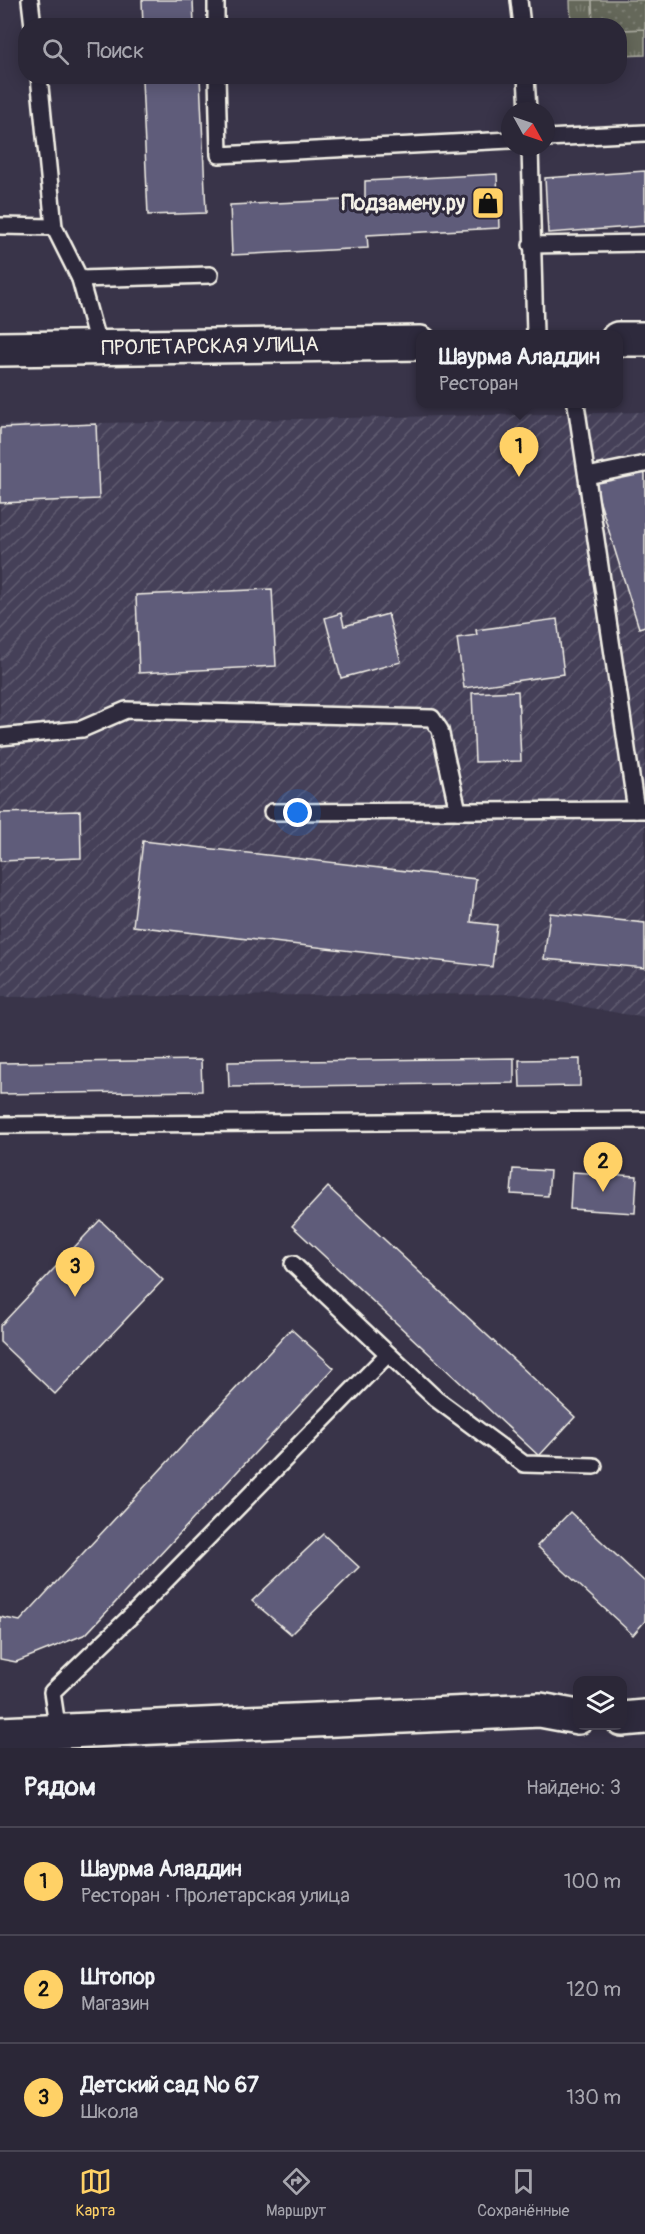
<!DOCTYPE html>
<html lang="ru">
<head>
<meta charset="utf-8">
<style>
	:root { --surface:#2b2737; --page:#373342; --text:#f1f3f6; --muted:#a6a5ad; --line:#474452; --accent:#ffd166 }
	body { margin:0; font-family:Pangolin,sans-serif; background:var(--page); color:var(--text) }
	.controls { position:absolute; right:18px; bottom:18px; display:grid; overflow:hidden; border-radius:12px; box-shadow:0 3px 15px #0003 }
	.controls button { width:54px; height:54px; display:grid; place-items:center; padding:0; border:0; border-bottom:2px solid var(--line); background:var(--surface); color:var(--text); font:30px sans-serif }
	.compass { position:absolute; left:501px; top:102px; width:54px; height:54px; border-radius:50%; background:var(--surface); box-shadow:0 3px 15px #0003; rotate:130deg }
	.you { position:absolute; left:298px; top:813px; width:21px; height:21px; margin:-15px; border:4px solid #fff; border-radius:50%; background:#1a73e8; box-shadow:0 0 0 9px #1a73e833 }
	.badge { display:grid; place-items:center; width:39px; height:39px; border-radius:50%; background:var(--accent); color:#111; font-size:20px; font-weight:700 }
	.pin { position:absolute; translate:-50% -50px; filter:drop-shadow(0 2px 3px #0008) }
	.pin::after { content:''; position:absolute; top:32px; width:21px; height:18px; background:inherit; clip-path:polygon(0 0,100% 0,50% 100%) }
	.popup { position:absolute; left:416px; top:330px; width:207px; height:78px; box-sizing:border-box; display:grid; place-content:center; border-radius:12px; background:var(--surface); filter:drop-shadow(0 2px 4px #0005); font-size:20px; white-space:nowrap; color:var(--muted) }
	.popup b { font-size:22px; color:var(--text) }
	.popup::after { content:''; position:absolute; left:50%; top:100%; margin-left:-12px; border:12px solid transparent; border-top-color:var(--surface) }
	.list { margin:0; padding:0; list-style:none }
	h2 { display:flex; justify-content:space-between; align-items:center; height:78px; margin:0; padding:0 24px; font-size:26px }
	h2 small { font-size:20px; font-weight:400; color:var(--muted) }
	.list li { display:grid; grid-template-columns:39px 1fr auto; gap:18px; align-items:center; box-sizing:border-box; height:108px; padding:0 24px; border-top:2px solid var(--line) }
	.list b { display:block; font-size:22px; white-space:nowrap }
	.list p { margin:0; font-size:20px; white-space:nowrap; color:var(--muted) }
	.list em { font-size:20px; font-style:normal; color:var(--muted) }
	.icon { flex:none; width:33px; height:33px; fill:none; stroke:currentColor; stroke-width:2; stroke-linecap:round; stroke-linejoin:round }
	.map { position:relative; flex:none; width:645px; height:1748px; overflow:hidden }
	.search { position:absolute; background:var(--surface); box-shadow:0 3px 15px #0003; left:18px; right:18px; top:18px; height:66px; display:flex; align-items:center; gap:15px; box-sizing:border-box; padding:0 21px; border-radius:24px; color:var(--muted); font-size:22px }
	.sheet { height:402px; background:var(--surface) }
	nav { display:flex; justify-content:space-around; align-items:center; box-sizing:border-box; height:84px; border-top:2px solid var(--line); background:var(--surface); font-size:16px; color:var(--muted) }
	nav a { display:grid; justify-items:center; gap:3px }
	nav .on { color:var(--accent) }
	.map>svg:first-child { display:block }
</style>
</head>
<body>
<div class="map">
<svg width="645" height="1748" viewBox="0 0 645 1748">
	<defs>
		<pattern id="industrial-furrows" width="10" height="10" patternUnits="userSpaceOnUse" patternTransform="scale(1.5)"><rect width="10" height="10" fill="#444058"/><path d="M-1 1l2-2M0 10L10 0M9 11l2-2" fill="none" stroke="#605c70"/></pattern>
		<pattern id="grass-tufts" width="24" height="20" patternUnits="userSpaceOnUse" patternTransform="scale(1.5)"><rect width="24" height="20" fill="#65685a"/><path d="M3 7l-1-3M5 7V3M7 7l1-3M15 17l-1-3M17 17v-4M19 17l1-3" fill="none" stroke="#7c7e72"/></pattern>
		<pattern id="park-dots" width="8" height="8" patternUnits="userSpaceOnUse" patternTransform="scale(1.5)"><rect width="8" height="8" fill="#65685a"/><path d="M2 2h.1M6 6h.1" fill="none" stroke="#7c7e72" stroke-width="1.8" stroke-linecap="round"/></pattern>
	</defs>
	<rect width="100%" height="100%" fill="#393449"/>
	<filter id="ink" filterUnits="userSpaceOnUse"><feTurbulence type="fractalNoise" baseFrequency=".0167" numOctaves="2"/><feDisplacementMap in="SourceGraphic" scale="12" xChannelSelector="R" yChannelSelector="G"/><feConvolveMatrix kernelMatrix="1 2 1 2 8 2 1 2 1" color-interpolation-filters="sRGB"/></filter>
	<g filter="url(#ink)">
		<!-- industrial -->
		<path fill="url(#industrial-furrows)" d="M645,412V1018L516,994L0,997V425Z"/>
		<!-- grass -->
		<g fill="url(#grass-tufts)" stroke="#acaca1" stroke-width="1.5">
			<path d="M570,0H592L593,25H571Z"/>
			<path d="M645,29V55L620,56V30Z"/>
		</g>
		<!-- park -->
		<path fill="url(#park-dots)" stroke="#acaca1" stroke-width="1.5" d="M592,0H645V29L620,30V26L593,25Z"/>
		<!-- building -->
		<g fill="#5f5c7a" stroke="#f4f1e8" stroke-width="1.5">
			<path d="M142,0H193L194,26H143Z"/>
			<path d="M200,77L206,213L148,215L142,80Z"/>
			<path d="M645,171V226L548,233L545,178Z"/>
			<path d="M497,174L499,228L367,235L368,248L232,255L230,205L365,199V181Z"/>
			<path d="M96,424L99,499L0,503V428Z"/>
			<path d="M643,468L645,475V626L639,628L594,483Z"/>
			<path d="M272,589L276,666L139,673L136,595Z"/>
			<path d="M341,613L344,626L388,614L401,662L341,678L325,618Z"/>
			<path d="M557,619L564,674L464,688L457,638L477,635L476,630Z"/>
			<path d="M518,691L521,761L475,762L472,693Z"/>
			<path d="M80,811L81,858L0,861V813Z"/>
			<path d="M143,841L476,879L471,922L497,925L492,967L133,926Z"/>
			<path d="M550,913L645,923V968L544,959Z"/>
			<path d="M514,1058V1083L229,1087L228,1062Z"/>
			<path d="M580,1059V1086L520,1087L519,1060Z"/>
			<path d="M201,1060L202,1091L0,1094V1063Z"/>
			<path d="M513,1169L550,1171L548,1196L511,1194Z"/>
			<path d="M572,1172L637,1176L635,1213L570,1209Z"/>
			<path d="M328,1187L575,1417L539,1456L292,1226Z"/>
			<path d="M100,1220L163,1280L55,1394L0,1342V1326Z"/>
			<path d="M291,1329L334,1368L86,1634L16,1662L0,1659V1617L20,1621Z"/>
			<path d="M570,1512L645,1582V1621L633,1635L537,1546Z"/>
			<path d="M323,1534L359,1567L291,1634L252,1601Z"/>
		</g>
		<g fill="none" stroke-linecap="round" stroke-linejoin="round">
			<defs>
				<g id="lane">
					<path d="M30,0L33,26"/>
					<path d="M216,0V26"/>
					<path d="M519,0L522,26"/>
					<path d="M39,76L54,227L80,279L99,348"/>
					<path d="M217,76L219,155L510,140"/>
					<path d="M526,76L528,111"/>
					<path d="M546,138L645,133"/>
					<path d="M530,147L535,334"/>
					<path d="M0,226L54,227"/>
					<path d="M531,245L645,243"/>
					<path d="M80,279L210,275"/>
					<path d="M576,404L636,810H645"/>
					<path d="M587,476L645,464"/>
					<path d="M0,737L82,729L126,710L432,718L440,730L458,811"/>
					<path d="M272,812L636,810"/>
					<path d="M0,1125L645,1120"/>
					<path d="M293,1264L436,1399L524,1464L594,1466"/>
					<path d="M58,1732L52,1692L134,1613L388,1354"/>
				</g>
				<g id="secondary">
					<path d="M618,339H645"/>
					<path d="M0,349L420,343"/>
					<path d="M622,1719L645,1717"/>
					<path d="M0,1734L540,1710L578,1717"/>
				</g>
			</defs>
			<!-- lane casing -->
			<use href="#lane" stroke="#f4f1e8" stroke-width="20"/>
			<!-- secondary casing -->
			<use href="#secondary" stroke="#f4f1e8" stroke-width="38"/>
			<!-- lane -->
			<use href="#lane" stroke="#2f2a3d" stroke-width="15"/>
			<!-- secondary -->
			<use href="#secondary" stroke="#2f2a3d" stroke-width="33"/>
		</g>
	</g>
	<!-- icons -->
	<defs>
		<symbol id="shop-square" viewBox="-11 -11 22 22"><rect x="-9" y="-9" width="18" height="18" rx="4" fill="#ffd166" stroke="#2f2a3d"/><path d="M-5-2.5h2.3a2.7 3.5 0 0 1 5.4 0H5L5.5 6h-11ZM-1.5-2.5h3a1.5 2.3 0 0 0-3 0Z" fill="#111"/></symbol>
	</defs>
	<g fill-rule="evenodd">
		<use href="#shop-square" x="469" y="184" width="38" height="38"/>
	</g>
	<g text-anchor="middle" stroke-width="6" stroke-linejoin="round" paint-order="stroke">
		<!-- poi labels -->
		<g font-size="21" font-weight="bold" fill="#f4f1e8" stroke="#2f2a3d" text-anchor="end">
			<text x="465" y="210">Подзамену.ру</text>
		</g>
		<!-- street labels -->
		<g font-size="21" fill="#f4f1e8" stroke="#2f2a3d">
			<text transform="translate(210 346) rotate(-1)" y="7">ПРОЛЕТАРСКАЯ УЛИЦА</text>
		</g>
	</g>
</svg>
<div class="controls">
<button><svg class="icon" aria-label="layers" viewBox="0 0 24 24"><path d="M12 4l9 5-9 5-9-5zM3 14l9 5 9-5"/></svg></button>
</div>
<svg class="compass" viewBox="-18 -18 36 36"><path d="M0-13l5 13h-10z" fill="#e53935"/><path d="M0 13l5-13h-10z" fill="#a6a5ad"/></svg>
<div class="you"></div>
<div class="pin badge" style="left:519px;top:477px">1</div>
<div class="popup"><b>Шаурма Аладдин</b>Ресторан</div>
<div class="pin badge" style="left:603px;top:1192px">2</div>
<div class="pin badge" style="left:75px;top:1297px">3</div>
<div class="search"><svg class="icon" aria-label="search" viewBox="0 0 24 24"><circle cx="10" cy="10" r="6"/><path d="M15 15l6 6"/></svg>Поиск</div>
</div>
<section class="sheet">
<h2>Рядом<small>Найдено: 3</small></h2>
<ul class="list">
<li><span class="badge">1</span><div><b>Шаурма Аладдин</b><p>Ресторан · Пролетарская улица</p></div><em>100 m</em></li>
<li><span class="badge">2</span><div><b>Штопор</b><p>Магазин</p></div><em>120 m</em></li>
<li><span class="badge">3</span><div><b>Детский сад № 67</b><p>Школа</p></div><em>130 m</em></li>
</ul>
</section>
<nav>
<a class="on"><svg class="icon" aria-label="map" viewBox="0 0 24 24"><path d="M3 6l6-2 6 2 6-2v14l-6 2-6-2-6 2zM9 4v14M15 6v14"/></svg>Карта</a>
<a><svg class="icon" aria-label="directions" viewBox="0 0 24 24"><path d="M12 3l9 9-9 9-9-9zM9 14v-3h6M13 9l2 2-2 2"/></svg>Маршрут</a>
<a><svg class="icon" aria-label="saved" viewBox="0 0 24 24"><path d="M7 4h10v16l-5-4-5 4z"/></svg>Сохранённые</a>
</nav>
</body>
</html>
